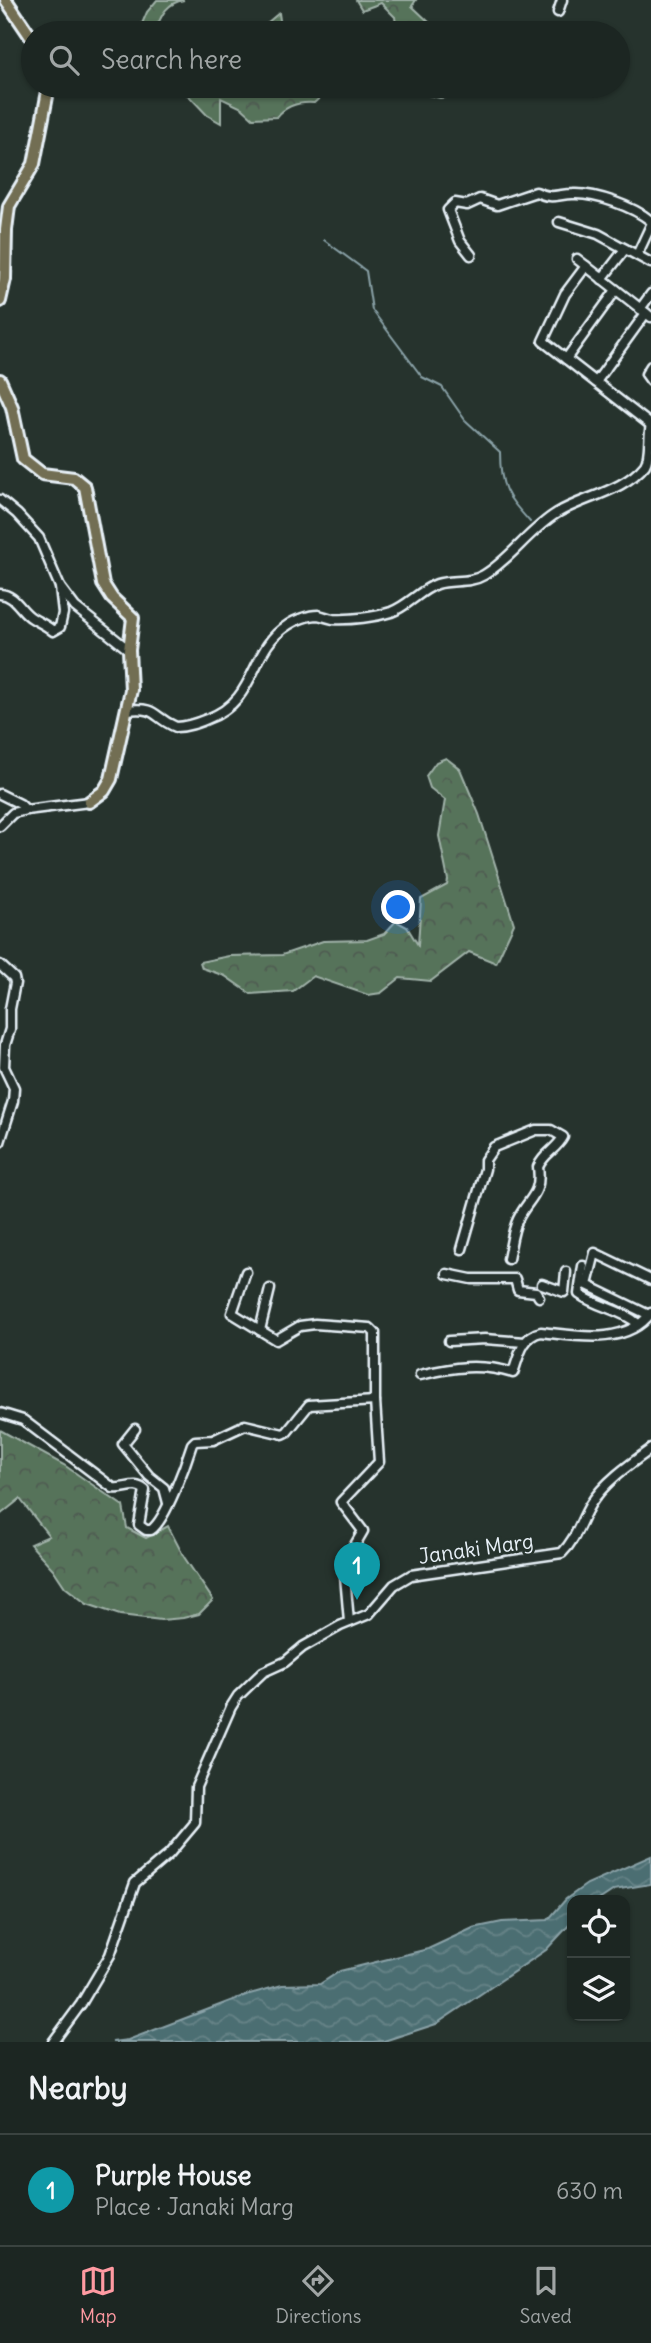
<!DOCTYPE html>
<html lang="en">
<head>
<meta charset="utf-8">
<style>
	:root { --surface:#1c2622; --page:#252e2a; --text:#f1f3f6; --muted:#a0a5a5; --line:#3a4340; --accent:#ff9aa2 }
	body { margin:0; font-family:Delius,sans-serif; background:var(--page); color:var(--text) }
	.controls { position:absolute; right:21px; bottom:21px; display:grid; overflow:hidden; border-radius:14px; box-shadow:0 2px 5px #0004 }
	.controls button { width:63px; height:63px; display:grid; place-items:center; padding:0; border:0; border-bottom:2px solid var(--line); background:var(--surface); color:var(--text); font:35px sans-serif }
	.you { position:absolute; left:399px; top:908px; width:24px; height:24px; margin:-18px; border:5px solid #fff; border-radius:50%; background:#1a73e8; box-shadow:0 0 0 10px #1a73e833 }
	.badge { display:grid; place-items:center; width:46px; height:46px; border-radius:50%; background:var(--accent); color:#fff; font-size:23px; font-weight:700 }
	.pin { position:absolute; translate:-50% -58px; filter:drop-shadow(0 2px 4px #0008) }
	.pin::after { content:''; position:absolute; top:37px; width:24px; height:21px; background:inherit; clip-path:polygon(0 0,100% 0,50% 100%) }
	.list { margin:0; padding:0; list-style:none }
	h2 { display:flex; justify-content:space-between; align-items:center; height:91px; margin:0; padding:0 28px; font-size:30px }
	h2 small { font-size:23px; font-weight:400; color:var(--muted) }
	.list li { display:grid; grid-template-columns:46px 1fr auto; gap:21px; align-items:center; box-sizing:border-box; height:112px; padding:0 28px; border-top:2px solid var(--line) }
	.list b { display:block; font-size:26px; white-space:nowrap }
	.list p { margin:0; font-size:23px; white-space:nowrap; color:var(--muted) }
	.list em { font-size:23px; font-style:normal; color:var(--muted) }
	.icon { flex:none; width:38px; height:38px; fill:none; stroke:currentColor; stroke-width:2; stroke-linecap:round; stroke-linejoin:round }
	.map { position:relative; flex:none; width:651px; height:2042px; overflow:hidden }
	.search { position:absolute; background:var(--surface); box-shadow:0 2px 5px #0004; left:21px; right:21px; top:21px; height:77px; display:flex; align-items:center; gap:18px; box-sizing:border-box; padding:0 24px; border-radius:38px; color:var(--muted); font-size:26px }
	.sheet { height:203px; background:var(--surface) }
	nav { display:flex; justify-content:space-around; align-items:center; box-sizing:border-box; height:98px; border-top:2px solid var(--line); background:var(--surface); font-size:19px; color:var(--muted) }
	nav a { display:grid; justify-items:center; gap:4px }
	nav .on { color:var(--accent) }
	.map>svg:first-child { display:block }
</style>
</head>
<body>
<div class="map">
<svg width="651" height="2042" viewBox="0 0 651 2042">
	<defs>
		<pattern id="forest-crowns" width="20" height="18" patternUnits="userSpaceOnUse" patternTransform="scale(1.75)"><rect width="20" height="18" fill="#57735a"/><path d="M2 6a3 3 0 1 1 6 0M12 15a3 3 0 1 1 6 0" fill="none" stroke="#4e5b51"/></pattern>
		<pattern id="water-waves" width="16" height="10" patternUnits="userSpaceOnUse" patternTransform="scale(1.75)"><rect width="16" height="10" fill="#4c6e72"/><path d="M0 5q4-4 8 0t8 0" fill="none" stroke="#668387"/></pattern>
	</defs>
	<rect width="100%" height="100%" fill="#26332d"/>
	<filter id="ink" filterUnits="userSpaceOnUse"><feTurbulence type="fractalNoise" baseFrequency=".0143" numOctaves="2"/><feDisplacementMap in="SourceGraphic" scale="14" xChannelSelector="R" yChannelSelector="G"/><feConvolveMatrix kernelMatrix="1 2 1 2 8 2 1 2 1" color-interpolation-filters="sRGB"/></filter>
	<g filter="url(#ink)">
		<!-- forest -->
		<g fill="url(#forest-crowns)" stroke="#a0b2a9" stroke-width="2">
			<path d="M157,0H184C165,3 161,17 154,33H138L147,12Z"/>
			<path d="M356,0H416L412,6L430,23L432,33H397L395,17L381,3L362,10Z"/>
			<path d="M279,13L281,28L278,33H255Z"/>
			<path d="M171,86H333L314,103C299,102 286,105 277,117L253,118L242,108L221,98V123L207,115L189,96Z"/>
			<path d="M406,86H498L493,91L440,98L407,90Z"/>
			<path d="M446,758L460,769L479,814L514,924L496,963L469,952L431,981L400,978L381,993L368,995L313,976L293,991L251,994L225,976L202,968L200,962L229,956L282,955L323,941L367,940L384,934L396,921L407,927L418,945L421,899L447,885L448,880L439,836L445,800L430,788L426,776L436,762Z"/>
			<path d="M0,1430L64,1465L123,1506L127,1528L146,1538L168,1526L184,1557L213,1600L199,1614L183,1618L161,1620L120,1615L87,1604L65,1587L53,1569L30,1544L49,1536L20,1499L0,1515Z"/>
		</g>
		<!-- water -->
		<path fill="url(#water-waves)" stroke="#8aa2a8" stroke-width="2" d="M651,1856V1884L614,1890L599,1900H572V1922L546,1950L436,2024L384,2041L373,2042H112L128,2040L246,1995L282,1985L320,1984L340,1971L428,1949L473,1928L502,1922L548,1920L566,1899L587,1884Z"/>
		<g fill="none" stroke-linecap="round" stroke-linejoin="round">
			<!-- stream -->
			<path stroke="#8aa2a8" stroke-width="2" d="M324,240L366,271L372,310L422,377L442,387L465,420L500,452C500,489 507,496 530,522"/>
			<defs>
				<g id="minor">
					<path d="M558,12L562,0"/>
					<path d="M559,222L598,234L651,263"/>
					<path d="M471,255L460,241L448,210L455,203L467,205L480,199L497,205L536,192C553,200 557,194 573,194C596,193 634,207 651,221"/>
					<path d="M637,255L651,225"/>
					<path d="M577,259L651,317"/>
					<path d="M586,266L565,294L543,341L651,425"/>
					<path d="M602,279L625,249"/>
					<path d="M640,309L651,294"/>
					<path d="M566,359L616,290"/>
					<path d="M651,366L646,374L651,381"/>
					<path d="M596,382L646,313"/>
					<path d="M0,500L17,514L39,538L60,587L75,607L129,650"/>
					<path d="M0,594C16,595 20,611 32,618C40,623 46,625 53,631L60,627L63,613L60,587"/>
					<path d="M127,710C158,706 153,718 176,727C187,727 197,723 207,719C259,700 248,650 288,625C295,620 309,615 318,615C323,616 328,618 333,619C351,620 375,617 391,612C408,606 420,590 437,584C452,579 469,584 484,575C511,559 529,530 557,513C584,497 624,491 645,465C651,455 648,437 651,424"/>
					<path d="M0,794L20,804L26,810"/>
					<path d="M0,826L13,813L26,810L89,802"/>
					<path d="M0,965L14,978L15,983L10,1009V1029L5,1045L4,1067L14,1088L13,1101L0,1142"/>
					<path d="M462,1249L485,1169V1160L494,1147L536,1130H551L563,1137C556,1150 544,1153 538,1167C542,1195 529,1197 518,1219C512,1231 511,1246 508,1259"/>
					<path d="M583,1266L579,1294C597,1307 620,1309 637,1323"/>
					<path d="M246,1272L232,1313L276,1340L300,1326L315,1324L370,1328L375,1333V1401L379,1462L341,1502L363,1531L344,1564L349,1622"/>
					<path d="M447,1274L471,1279H515L518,1290L536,1292L539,1297"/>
					<path d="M542,1284L564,1292L566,1272"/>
					<path d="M649,1315L587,1285L595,1253L651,1280"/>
					<path d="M260,1330L270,1289"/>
					<path d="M449,1341L485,1339L525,1342"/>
					<path d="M420,1375C453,1367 480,1363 513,1373C519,1356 522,1336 541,1332C577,1336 626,1346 651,1313"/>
					<path d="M0,1413L23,1420L113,1488C126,1490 134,1481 145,1490L139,1525L146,1530H151C166,1520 186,1463 192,1444L195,1441L213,1440L245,1425L283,1434L287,1432L309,1405L375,1401"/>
					<path d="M135,1429L123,1444L149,1476L164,1488L168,1503"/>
					<path d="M53,2042L81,2004L110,1955L135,1883L169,1854L195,1823L196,1787L231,1707L238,1696L263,1672L285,1662L303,1647L340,1626L369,1614L394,1585L411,1575L562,1553C576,1539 580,1522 590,1505C603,1483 630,1464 651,1449"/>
				</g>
				<g id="major">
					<path d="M6,0L33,40"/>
					<path d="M0,301L5,279L6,230L9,206L34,164L49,86"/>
					<path d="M0,380L12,407L23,459L42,474L74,478L85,487L103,584L112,598L133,618L129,650L131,690L111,779L104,791L89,802"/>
				</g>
			</defs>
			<!-- minor casing -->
			<use href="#minor" stroke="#e8f1f8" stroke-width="13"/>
			<!-- major casing -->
			<use href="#major" stroke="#e8f1f8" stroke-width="16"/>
			<!-- minor -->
			<use href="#minor" stroke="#26332d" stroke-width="8"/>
			<!-- major -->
			<use href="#major" stroke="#726e52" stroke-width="10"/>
		</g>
	</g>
	<g text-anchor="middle" stroke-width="5" stroke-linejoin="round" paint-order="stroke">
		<!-- street labels -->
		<g font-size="21" fill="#e8f1f8" stroke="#26332d">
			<text transform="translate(476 1549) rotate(-8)" y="7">Janaki Marg</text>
		</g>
	</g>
</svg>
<div class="controls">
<button><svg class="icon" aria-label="locate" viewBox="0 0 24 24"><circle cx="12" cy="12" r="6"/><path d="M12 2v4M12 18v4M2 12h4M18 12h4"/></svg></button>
<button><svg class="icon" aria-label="layers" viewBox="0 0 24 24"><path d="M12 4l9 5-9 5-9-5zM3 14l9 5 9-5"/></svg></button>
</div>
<div class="you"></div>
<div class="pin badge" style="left:357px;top:1600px;background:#0f9aa8">1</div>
<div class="search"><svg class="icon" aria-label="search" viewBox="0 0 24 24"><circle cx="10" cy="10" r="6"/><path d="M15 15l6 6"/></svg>Search here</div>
</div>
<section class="sheet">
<h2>Nearby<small></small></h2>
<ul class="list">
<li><span class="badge" style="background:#0f9aa8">1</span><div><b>Purple House</b><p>Place · Janaki Marg</p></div><em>630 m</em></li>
</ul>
</section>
<nav>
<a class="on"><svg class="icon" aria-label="map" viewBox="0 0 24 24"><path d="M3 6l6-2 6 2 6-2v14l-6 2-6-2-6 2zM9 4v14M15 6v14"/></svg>Map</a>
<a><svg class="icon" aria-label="directions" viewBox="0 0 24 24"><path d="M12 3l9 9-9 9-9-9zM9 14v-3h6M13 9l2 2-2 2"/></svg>Directions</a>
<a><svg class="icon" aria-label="saved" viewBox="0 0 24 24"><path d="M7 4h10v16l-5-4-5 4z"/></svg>Saved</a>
</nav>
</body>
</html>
